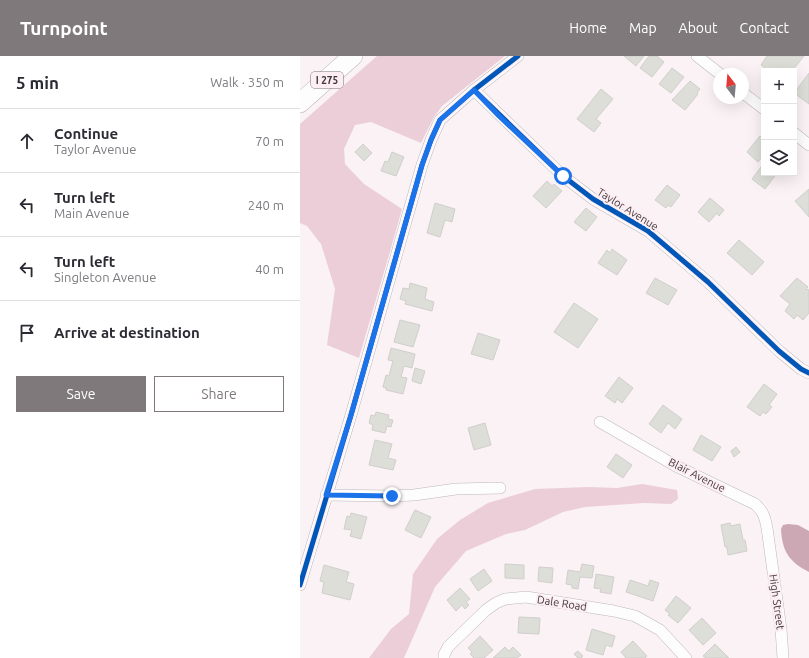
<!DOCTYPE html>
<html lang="en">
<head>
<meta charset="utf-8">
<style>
	:root { --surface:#fff; --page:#f7f7f7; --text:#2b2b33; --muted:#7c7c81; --line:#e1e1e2; --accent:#80797b }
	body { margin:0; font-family:Ubuntu,sans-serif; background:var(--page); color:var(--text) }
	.controls { position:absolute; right:12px; top:12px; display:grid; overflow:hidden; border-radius:0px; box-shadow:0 4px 16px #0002 }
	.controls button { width:36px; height:36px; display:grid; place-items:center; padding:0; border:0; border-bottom:1px solid var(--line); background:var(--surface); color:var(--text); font:20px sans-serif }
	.compass { position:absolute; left:413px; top:12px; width:36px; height:36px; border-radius:50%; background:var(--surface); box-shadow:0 4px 16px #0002; rotate:344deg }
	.stop { position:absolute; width:12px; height:12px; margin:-9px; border:3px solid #1a73e8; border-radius:50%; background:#fff }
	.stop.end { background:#1a73e8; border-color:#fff; box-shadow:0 1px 4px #0008 }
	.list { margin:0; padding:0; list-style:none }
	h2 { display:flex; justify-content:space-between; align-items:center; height:52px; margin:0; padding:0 16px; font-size:17px }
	h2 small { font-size:13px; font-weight:400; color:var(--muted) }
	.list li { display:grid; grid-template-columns:26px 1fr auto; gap:12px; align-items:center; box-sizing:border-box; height:64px; padding:0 16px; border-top:1px solid var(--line) }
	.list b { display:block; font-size:15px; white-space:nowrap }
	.list p { margin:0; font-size:13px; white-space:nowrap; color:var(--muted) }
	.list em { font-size:13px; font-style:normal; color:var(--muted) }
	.actions { display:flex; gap:8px; padding:12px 16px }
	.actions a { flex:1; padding:9px 0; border:1px solid var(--accent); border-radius:0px; text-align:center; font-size:14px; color:var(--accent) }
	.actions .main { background:var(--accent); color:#fff }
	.icon { flex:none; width:22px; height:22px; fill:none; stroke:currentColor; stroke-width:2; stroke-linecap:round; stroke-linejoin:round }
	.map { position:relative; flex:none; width:509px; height:602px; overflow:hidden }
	header { display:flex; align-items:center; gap:24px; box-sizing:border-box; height:56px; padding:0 20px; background:var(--accent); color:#fff }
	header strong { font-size:19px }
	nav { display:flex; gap:22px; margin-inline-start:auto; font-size:14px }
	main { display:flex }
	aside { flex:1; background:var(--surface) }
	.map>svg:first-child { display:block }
</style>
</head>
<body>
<header>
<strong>Turnpoint</strong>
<nav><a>Home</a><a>Map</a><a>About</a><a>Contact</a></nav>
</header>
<main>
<aside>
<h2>5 min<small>Walk · 350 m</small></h2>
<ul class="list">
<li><svg class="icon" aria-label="ahead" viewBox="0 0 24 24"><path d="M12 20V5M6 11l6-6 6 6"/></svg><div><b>Continue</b><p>Taylor Avenue</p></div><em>70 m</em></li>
<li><svg class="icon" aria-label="left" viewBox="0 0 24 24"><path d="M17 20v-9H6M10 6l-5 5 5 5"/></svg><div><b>Turn left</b><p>Main Avenue</p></div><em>240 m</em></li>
<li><svg class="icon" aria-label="left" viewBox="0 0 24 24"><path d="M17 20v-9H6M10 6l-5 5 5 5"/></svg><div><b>Turn left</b><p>Singleton Avenue</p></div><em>40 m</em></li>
<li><svg class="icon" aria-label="arrive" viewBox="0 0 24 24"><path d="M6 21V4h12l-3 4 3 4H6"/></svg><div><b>Arrive at destination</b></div></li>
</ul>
<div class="actions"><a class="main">Save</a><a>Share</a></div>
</aside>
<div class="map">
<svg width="509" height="602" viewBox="0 0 509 602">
	<rect width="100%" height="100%" fill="#faf2f4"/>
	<!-- green -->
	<g fill="#ecced8">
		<path d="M77,0H205L142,50L134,61L121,87L71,66L55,69L44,93L45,108L64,128L102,153L91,192L59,302L27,289L35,233L21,188L7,170L0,167V68Z"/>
		<path d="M342,428L377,434L378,443L371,448L344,447L285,451L263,456L225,474L206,478L166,495L135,531L104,602H69L91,573L109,558L113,518L137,483L160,464L188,447L235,433L289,431L317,432Z"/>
	</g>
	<!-- water -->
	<path fill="#cca8b5" d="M488,468L498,469L509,475V516C489,506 482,495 481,473L483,469Z"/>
	<!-- building -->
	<g fill="#dcded7" stroke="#d0cfcd">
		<path d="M324,0H344L336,10Z"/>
		<path d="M349,0H357L364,6L352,21L340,12Z"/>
		<path d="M467,0H504L492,15H469L461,9Z"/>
		<path d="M372,12L384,21L371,37L359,28Z"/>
		<path d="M509,17V48L494,37Z"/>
		<path d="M390,25L400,33L397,37L398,38L385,54L372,44Z"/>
		<path d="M301,33L313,43L296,63L301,67L294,76L277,63Z"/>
		<path d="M460,80L464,83V99L458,106L447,96Z"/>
		<path d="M63,88L72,97L64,105L55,96Z"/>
		<path d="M92,96L104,101L96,120L81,115L85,105L88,106Z"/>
		<path d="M464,107V117H477L465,133L452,123Z"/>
		<path d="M247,125L252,130L254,128L262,135L246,152L233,140Z"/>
		<path d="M367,129L380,139L371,151L368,149L366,152L355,144Z"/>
		<path d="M509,133V161L495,145Z"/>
		<path d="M410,142L424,154L419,160L417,157L409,166L398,156Z"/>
		<path d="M135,147L155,153L152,166L145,164L140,181L127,177Z"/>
		<path d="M286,152L297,161L286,175L274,166Z"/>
		<path d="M439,184L464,206L452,219L427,197Z"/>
		<path d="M312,193L327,204L317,219L298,207L307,194L310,197Z"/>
		<path d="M355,222L377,234L368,249L346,237Z"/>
		<path d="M497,222L508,231L506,233L509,234V257L503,264L497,259L494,263L485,255L490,248L480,240Z"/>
		<path d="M110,227L127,232L125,243L134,246L132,255L105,248L106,245L100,243L103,232L109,233Z"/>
		<path d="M274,247L298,263L278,292L254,276Z"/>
		<path d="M100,264L120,269L113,291L94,286Z"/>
		<path d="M178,277L200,284L193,304L171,298Z"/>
		<path d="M91,292L115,298L112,312L104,310L101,321L107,322L103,338L86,334V332L83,331L86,319L89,320L93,305L88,304Z"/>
		<path d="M115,312L125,315L121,328L112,325Z"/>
		<path d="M319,321L333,332L322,347L317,343L315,347L305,340Z"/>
		<path d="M464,328L477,338L469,349L472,351L466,358L463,356L460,360L447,351Z"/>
		<path d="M363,349L382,363L375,373L368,367L361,377L349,368Z"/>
		<path d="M76,356L89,359L88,363L93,364L91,371L87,370L85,377L72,374L73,369L69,367L71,359L75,360Z"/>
		<path d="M185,367L191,389L174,394L168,372Z"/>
		<path d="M401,379L421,391L412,405L393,394Z"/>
		<path d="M75,384L92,388L88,402L96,404L93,414L69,409Z"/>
		<path d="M436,391L440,396L434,401L431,395Z"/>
		<path d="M316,398L332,409L323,422L307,411Z"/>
		<path d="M115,454L131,461L121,482L105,474Z"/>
		<path d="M51,457L67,461L61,483L50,480L52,474L44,473L47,460L50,461Z"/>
		<path d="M430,467L431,470L440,468L443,484H445L447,495L428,499L427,491H425L421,469Z"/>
		<path d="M205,508L224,509V523L205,522Z"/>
		<path d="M282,508L294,510L292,522L280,521L278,533L272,532V529L266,528L268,514L280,516Z"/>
		<path d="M24,509L49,516L46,526L54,528L50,544L22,537L24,526L20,525Z"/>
		<path d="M239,511L253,512L252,527L238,525Z"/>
		<path d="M184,513L192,525L178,535L170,523Z"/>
		<path d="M296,518L314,521L311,538L300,536L301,533L294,532Z"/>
		<path d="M330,524L348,530L350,524L359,527L353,545L326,536Z"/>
		<path d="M160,532L170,543L166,546L169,549L165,553L162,549L156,555L147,544Z"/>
		<path d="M376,540L391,552L378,567L368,559L370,558L365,554Z"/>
		<path d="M219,561L240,562L239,578L218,577Z"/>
		<path d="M402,562L416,577L403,589L389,574Z"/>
		<path d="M292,573L315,580L312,591L306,589L303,599L286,594Z"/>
		<path d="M180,580L193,594L184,602H174L170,598L172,596L168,592Z"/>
		<path d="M333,585L347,600L345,602H326L321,596Z"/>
		<path d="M415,588L429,602H406L403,600Z"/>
		<path d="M205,591L209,595L213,591L221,599L217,602H193Z"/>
		<path d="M278,595L283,600L281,602H278L274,598Z"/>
	</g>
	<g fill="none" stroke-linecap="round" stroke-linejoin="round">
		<defs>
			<g id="street">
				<path d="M397,0L420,18"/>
				<path d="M174,34L263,120L293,143L348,175L408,226L479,295L501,313L509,317"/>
				<path d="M443,37L464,53"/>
				<path d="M494,77L509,89"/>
				<path d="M300,366L376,410L455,448C463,455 465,461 467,472L481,573L483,602"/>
				<path d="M26,439L92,440L114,439L156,433L200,432"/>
				<path d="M0,529L51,359L122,109L131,84L140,64L174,34L218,0"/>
				<path d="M144,602V599L148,591L186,554L196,547L205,543L226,541L314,555L335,560L360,574L386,602"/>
			</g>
			<path id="highway" d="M0,47L53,0"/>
		</defs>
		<!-- street casing -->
		<use href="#street" stroke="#beb7b9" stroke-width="12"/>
		<!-- highway casing -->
		<use href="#highway" stroke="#beb7b9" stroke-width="20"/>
		<!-- street -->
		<use href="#street" stroke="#fefdfd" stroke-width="11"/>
		<!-- highway -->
		<use href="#highway" stroke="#fefdfd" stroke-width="19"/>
		<defs>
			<g id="cycleway">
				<path d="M174,34L263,120L293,143L348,175L408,226L479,295L501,313L509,317"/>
				<path d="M0,529L51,359L122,109L131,84L140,64L174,34L218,0"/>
			</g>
		</defs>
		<!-- cycleway casing -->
		<use href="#cycleway" stroke="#fdeef3" stroke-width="8"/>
		<!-- cycleway -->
		<use href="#cycleway" stroke="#0057b8" stroke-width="5"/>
	</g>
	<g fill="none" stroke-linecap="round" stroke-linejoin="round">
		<!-- route -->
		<path stroke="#1a73e8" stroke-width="5" d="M92,440L26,439L51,359L122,109L131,84L140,64L174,34L199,60L263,120"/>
	</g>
	<g text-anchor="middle" stroke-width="4" stroke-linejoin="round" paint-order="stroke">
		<!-- shield labels -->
		<rect fill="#fdeef3" stroke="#786f72" stroke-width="1" x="11" y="16" width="32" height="16" rx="3"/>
		<g font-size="10" font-weight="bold" fill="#3f383a">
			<text x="27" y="28">I 275</text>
		</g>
		<!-- street labels -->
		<g font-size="11" fill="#3f383a" stroke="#fdeef3">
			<text transform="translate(328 153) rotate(32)" y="4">Taylor Avenue</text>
			<text transform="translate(397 419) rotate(27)" y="4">Blair Avenue</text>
			<text transform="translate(477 546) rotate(82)" y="4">High Street</text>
			<text transform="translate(262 547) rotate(9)" y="4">Dale Road</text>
		</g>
	</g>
</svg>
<div class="controls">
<button>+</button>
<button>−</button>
<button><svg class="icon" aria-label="layers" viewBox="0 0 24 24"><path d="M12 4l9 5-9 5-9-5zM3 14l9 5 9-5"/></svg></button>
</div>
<svg class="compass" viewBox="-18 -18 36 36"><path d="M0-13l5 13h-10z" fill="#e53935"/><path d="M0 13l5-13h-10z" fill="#7c7c81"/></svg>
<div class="stop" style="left:263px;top:120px"></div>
<div class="stop end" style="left:92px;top:440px"></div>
</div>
</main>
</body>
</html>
